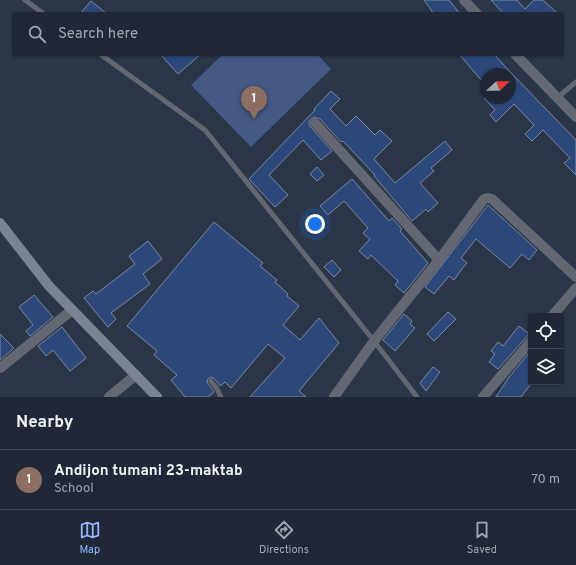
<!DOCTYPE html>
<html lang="en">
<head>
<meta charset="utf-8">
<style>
	:root { --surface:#202837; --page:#2d3442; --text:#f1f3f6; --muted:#a2a6ad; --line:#3d4452; --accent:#91b8fd }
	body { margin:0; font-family:Overpass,sans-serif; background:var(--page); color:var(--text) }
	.controls { position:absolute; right:12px; bottom:12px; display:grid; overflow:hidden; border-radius:4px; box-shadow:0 1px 3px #0004 }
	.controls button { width:36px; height:36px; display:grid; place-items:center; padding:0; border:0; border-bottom:1px solid var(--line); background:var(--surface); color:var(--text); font:20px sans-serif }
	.compass { position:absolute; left:480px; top:68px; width:36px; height:36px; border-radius:50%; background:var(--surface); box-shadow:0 1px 3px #0004; rotate:68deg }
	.you { position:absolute; left:315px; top:224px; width:14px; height:14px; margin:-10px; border:3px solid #fff; border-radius:50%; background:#1a73e8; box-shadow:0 0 0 6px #1a73e833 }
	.badge { display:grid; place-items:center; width:26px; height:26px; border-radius:50%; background:var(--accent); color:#fff; font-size:13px; font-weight:700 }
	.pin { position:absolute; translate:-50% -33px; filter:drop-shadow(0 1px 2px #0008) }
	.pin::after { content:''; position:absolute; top:21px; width:14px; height:12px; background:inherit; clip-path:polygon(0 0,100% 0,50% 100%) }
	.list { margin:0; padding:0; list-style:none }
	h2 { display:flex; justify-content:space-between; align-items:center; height:52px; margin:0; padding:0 16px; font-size:17px }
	h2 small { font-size:13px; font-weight:400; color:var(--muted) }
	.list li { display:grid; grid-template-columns:26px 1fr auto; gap:12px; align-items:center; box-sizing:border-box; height:60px; padding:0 16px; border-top:1px solid var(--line) }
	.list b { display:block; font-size:15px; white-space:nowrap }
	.list p { margin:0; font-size:13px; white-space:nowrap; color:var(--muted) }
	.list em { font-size:13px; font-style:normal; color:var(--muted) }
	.icon { flex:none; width:22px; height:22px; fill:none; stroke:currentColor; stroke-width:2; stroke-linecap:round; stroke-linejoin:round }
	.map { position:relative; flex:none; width:576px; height:397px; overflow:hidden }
	.search { position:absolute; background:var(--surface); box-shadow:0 1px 3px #0004; left:12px; right:12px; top:12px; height:44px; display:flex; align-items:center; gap:10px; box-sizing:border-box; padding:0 14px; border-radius:4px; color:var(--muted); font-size:15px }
	.sheet { height:112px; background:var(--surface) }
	nav { display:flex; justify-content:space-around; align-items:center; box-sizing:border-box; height:56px; border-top:1px solid var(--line); background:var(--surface); font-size:11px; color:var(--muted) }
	nav a { display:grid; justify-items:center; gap:2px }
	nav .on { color:var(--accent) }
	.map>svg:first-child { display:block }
</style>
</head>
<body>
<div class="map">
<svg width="576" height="397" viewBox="0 0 576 397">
	<rect width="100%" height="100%" fill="#2b3649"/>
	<!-- green -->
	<path fill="#445a84" d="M223,54H317L331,69L251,147L191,85Z"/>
	<!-- building -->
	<g fill="#2c4779" stroke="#7a879d">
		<path d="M424,0H449L460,14H434Z"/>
		<path d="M491,0H517L525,9L534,0H543L558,14H504Z"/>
		<path d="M91,1L107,14H80Z"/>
		<path d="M160,54H201L178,74Z"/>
		<path d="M459,54H494L512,74L576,140V175L564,163L570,158L543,130L532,141L525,134L534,125L514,104L496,122L490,115L495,110L484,98H510V74H486V86Z"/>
		<path d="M331,91L340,99L330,109L346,126L356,116L375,135L380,130L392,141L374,159L395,183L445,141L452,150L431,168L434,171L420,183L438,203L428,212L426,209L412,221L374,176L375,175L343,141L341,142L320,119L314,117L309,121V125L332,151L321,160L303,140L269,175L288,195L275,207L249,179L315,110L314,109Z"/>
		<path d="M317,167L324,175L317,181L310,174Z"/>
		<path d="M352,179L389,221L392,218L402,229L400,231L428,263L404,293L395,285L398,281L371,255L368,259L359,251L370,239L363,233L368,228L344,201L328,215L320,206Z"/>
		<path d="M488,205L537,250L529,260L522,254L510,268L476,239L461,258L467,263L461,270L454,280L449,276L434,294L425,287Z"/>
		<path d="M214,222L263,263L260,266L277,280L275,282L288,294L287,296L299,306L283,325L300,340L319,318L339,343L299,391L306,397H250L285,358L268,344L231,388L225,382L220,386L214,378L210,377L208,379L207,382L214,392L208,397H185L171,380L177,375L154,355L157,351L127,326Z"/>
		<path d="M148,241L162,259L143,274L150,284L111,313L116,319L108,327L84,298L93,291L96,294L135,264L129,256Z"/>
		<path d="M332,260L341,270L334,277L324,267Z"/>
		<path d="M34,295L53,317L30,336L26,331L33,325L19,307Z"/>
		<path d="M448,312L456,319L434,341L427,334Z"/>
		<path d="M404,314L412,321L410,324L415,328L395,351L383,340Z"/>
		<path d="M519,326L529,334L498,369L489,362L495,354L491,351L498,342L503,346Z"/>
		<path d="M62,327L86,358L70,371L53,350L46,356L38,346Z"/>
		<path d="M0,334L14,348L0,360Z"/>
		<path d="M528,354L531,357V384L521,397H496L509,377Z"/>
		<path d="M433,367L440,372L426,391L420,383Z"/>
	</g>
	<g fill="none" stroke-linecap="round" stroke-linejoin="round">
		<!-- lane -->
		<g stroke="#626771" stroke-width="5">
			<path d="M25,0L44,14"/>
			<path d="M100,54L205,130L374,341L417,397"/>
			<path d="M557,98L576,82"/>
			<path d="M211,381L217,389L221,397"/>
		</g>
		<!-- street -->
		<g stroke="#626771" stroke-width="10">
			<path d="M464,0L477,14"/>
			<path d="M515,54L576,117"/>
			<path d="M315,123L439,260"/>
			<path d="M552,316L576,288"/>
			<path d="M0,368L72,310"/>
			<path d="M109,397L136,375"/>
			<path d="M334,397L374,341L439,260L484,199L488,198L492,199L576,277"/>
			<path d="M483,397L531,341"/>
		</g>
		<!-- secondary -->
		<path stroke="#7a8392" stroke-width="10" d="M0,223L49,286L157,397"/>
	</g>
</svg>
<div class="controls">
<button><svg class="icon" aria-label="locate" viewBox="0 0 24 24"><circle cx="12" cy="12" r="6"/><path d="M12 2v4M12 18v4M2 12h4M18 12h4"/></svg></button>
<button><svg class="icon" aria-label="layers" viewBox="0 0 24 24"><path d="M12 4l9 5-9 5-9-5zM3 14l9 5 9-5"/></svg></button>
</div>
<svg class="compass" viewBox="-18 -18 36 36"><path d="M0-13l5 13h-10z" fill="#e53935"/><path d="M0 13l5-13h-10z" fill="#a2a6ad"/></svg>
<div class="you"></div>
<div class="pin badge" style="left:254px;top:119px;background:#8d6e63">1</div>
<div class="search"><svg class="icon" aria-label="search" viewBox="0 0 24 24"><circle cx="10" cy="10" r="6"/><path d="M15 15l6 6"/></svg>Search here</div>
</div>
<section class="sheet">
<h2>Nearby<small></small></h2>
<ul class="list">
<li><span class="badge" style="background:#8d6e63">1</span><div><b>Andijon tumani 23-maktab</b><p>School</p></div><em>70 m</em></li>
</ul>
</section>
<nav>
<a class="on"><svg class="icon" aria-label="map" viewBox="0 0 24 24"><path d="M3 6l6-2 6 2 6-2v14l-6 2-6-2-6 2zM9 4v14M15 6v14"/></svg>Map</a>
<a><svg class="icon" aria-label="directions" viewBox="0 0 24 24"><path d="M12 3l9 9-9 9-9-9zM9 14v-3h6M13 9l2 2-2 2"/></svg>Directions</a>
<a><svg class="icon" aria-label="saved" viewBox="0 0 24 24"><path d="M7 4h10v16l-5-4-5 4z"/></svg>Saved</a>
</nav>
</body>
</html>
